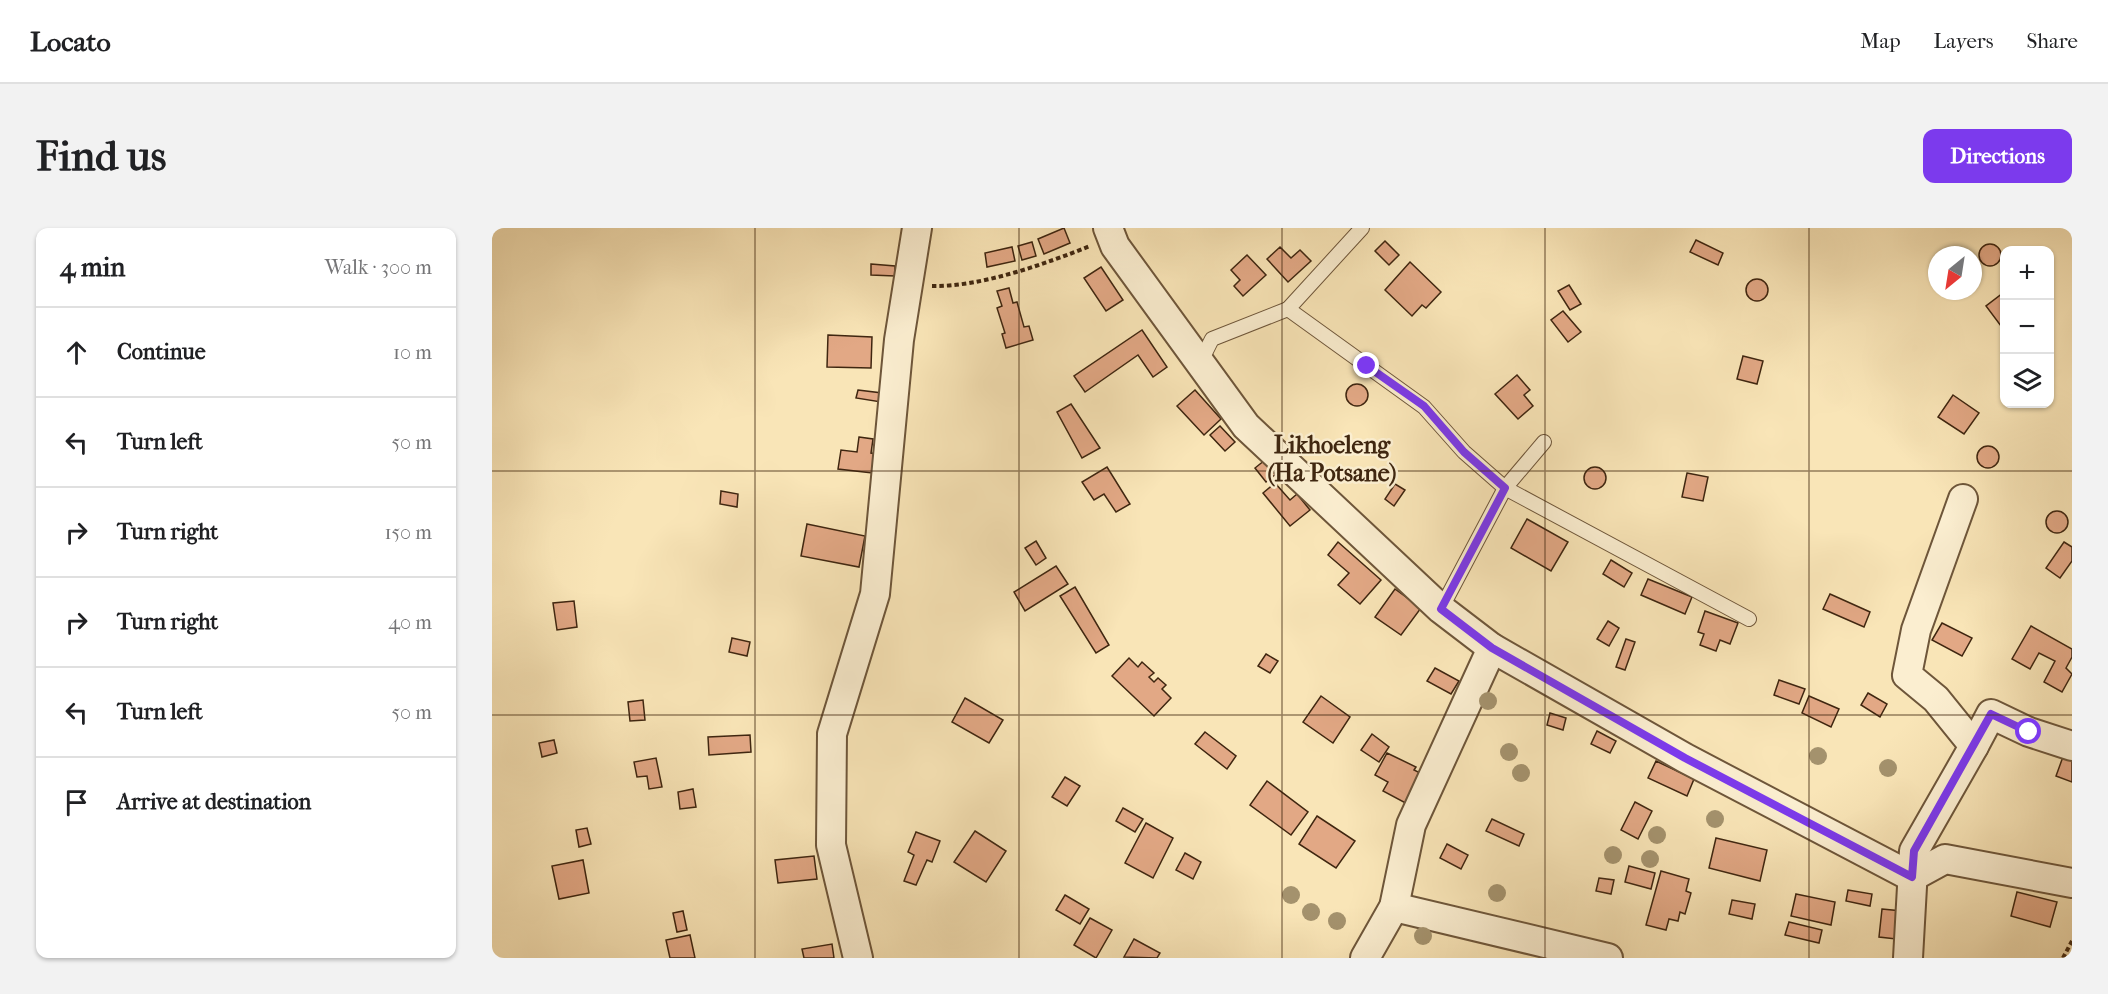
<!DOCTYPE html>
<html lang="en">
<head>
<meta charset="utf-8">
<style>
	:root { --surface:#fff; --page:#f2f2f2; --text:#202124; --muted:#757577; --line:#e0e0e0; --accent:#7c3aed }
	body { margin:0; font-family:"IM FELL French Canon",serif; background:var(--page); color:var(--text) }
	.controls { position:absolute; right:18px; top:18px; display:grid; overflow:hidden; border-radius:12px; box-shadow:0 2px 4px #0004 }
	.controls button { width:54px; height:54px; display:grid; place-items:center; padding:0; border:0; border-bottom:2px solid var(--line); background:var(--surface); color:var(--text); font:30px sans-serif }
	.compass { position:absolute; left:1436px; top:18px; width:54px; height:54px; border-radius:50%; background:var(--surface); box-shadow:0 2px 4px #0004; rotate:210deg }
	.stop { position:absolute; width:18px; height:18px; margin:-14px; border:4px solid #7c3aed; border-radius:50%; background:#fff }
	.stop.end { background:#7c3aed; border-color:#fff; box-shadow:0 2px 6px #0008 }
	.list { margin:0; padding:0; list-style:none }
	h2 { display:flex; justify-content:space-between; align-items:center; height:78px; margin:0; padding:0 24px; font-size:26px }
	h2 small { font-size:20px; font-weight:400; color:var(--muted) }
	.list li { display:grid; grid-template-columns:39px 1fr auto; gap:18px; align-items:center; box-sizing:border-box; height:90px; padding:0 24px; border-top:2px solid var(--line) }
	.list b { display:block; font-size:22px; white-space:nowrap }
	.list em { font-size:20px; font-style:normal; color:var(--muted) }
	.icon { flex:none; width:33px; height:33px; fill:none; stroke:currentColor; stroke-width:2; stroke-linecap:round; stroke-linejoin:round }
	.map { position:relative; flex:none; width:1580px; height:730px; overflow:hidden; border-radius:12px }
	header { display:flex; align-items:center; gap:36px; box-sizing:border-box; height:84px; padding:0 30px; background:var(--surface); border-bottom:2px solid var(--line) }
	header strong { font-size:28px }
	nav { display:flex; gap:33px; margin-inline-start:auto; font-size:21px }
	.intro { display:flex; align-items:center; justify-content:space-between; box-sizing:border-box; height:144px; padding:0 36px }
	h1 { margin:0; font-size:42px }
	.button { padding:15px 27px; border-radius:12px; background:var(--accent); color:#fff; font-size:21px; font-weight:700 }
	main { display:flex; gap:36px; padding:0 36px }
	aside { flex:1; background:var(--surface); border-radius:12px; box-shadow:0 2px 4px #0004 }
	.map>svg:first-child { display:block }
</style>
</head>
<body>
<header>
<strong>Locato</strong>
<nav><a>Map</a><a>Layers</a><a>Share</a></nav>
</header>
<div class="intro"><h1>Find us</h1><a class="button">Directions</a></div>
<main>
<aside>
<h2>4 min<small>Walk · 300 m</small></h2>
<ul class="list">
<li><svg class="icon" aria-label="ahead" viewBox="0 0 24 24"><path d="M12 20V5M6 11l6-6 6 6"/></svg><div><b>Continue</b></div><em>10 m</em></li>
<li><svg class="icon" aria-label="left" viewBox="0 0 24 24"><path d="M17 20v-9H6M10 6l-5 5 5 5"/></svg><div><b>Turn left</b></div><em>50 m</em></li>
<li><svg class="icon" aria-label="right" viewBox="0 0 24 24"><path d="M7 20v-9h11M14 6l5 5-5 5"/></svg><div><b>Turn right</b></div><em>150 m</em></li>
<li><svg class="icon" aria-label="right" viewBox="0 0 24 24"><path d="M7 20v-9h11M14 6l5 5-5 5"/></svg><div><b>Turn right</b></div><em>40 m</em></li>
<li><svg class="icon" aria-label="left" viewBox="0 0 24 24"><path d="M17 20v-9H6M10 6l-5 5 5 5"/></svg><div><b>Turn left</b></div><em>50 m</em></li>
<li><svg class="icon" aria-label="arrive" viewBox="0 0 24 24"><path d="M6 21V4h12l-3 4 3 4H6"/></svg><div><b>Arrive at destination</b></div></li>
</ul>
</aside>
<div class="map">
<svg width="1580" height="730" viewBox="0 0 1580 730">
	<rect width="100%" height="100%" fill="#f9e5b7"/>
	<filter id="stains"><feTurbulence type="fractalNoise" baseFrequency=".00333" numOctaves="4"/><feColorMatrix values="0 0 0 0 .2 0 0 0 0 .09 0 0 0 0 .02 0 0 0 .5 -.17"/></filter>
	<radialGradient id="worn" r=".72"><stop offset=".6" stop-color="#630" stop-opacity="0"/><stop offset="1" stop-color="#630" stop-opacity=".3"/></radialGradient>
	<!-- building -->
	<g fill="#e2a885" stroke="#3f2610" stroke-width="1.5">
		<path d="M572,0L578,15L552,26L546,11Z"/>
		<path d="M1204,12L1231,25L1226,37L1198,24Z"/>
		<path d="M893,13L907,27L897,37L883,23Z"/>
		<path d="M540,14L544,28L530,32L526,18Z"/>
		<circle cx="1498" cy="27" r="11"/>
		<path d="M520,19L523,33L495,39L493,25Z"/>
		<path d="M788,19L799,30L808,22L819,33L796,54L775,31Z"/>
		<path d="M755,27L774,47L751,68L742,58L748,52L739,42Z"/>
		<path d="M918,34L949,64L934,80L930,77L920,88L893,62Z"/>
		<path d="M379,36L403,38V48L379,47Z"/>
		<path d="M609,39L631,72L614,83L592,50Z"/>
		<circle cx="1265" cy="62" r="11"/>
		<path d="M1077,57L1089,76L1078,82L1066,63Z"/>
		<path d="M517,60L521,75L525,74L532,99L537,98L541,112L514,120L510,106L513,105L505,80L510,78L505,63Z"/>
		<path d="M1511,65L1512,66V102L1494,78Z"/>
		<path d="M1071,83L1089,104L1076,114L1059,92Z"/>
		<path d="M650,102L675,139L661,149L646,127L593,164L582,148Z"/>
		<path d="M336,107L380,109L379,140L335,139Z"/>
		<path d="M1251,128L1271,133L1265,156L1245,151Z"/>
		<path d="M1025,147L1038,162L1032,167L1041,178L1026,191L1003,166Z"/>
		<circle cx="865" cy="167" r="11"/>
		<path d="M366,162L390,165L389,174L364,170Z"/>
		<path d="M703,162L729,191L712,207L685,178Z"/>
		<path d="M1461,167L1487,185L1472,206L1446,189Z"/>
		<path d="M579,176L608,220L590,230L565,184Z"/>
		<path d="M728,198L743,214L733,223L718,207Z"/>
		<path d="M367,209L381,211L379,225L392,227L389,246L346,241L349,222L365,224Z"/>
		<circle cx="1496" cy="229" r="11"/>
		<path d="M773,232L784,246L774,254L763,240Z"/>
		<circle cx="1103" cy="250" r="11"/>
		<path d="M615,239L638,276L624,284L612,266L602,272L590,254Z"/>
		<path d="M1195,245L1216,249L1211,273L1190,269Z"/>
		<path d="M783,255L798,272L805,266L818,282L798,298L771,265Z"/>
		<path d="M903,256L913,262L902,278L893,271Z"/>
		<path d="M229,263L246,266L245,279L228,276Z"/>
		<circle cx="1565" cy="294" r="11"/>
		<path d="M1035,291L1076,314L1059,343L1019,320Z"/>
		<path d="M315,296L373,308L367,339L309,328Z"/>
		<path d="M544,313L554,330L544,337L533,320Z"/>
		<path d="M846,314L889,352L868,376L846,357L857,345L836,327Z"/>
		<path d="M1572,314L1580,319V333L1568,350L1554,340Z"/>
		<path d="M1119,332L1140,345L1132,359L1111,346Z"/>
		<path d="M564,338L576,356L533,383L522,364Z"/>
		<path d="M1156,351L1200,369L1193,386L1149,367Z"/>
		<path d="M583,359L617,417L604,425L568,368Z"/>
		<path d="M903,361L929,380L909,407L883,389Z"/>
		<path d="M1338,366L1378,384L1372,399L1331,381Z"/>
		<path d="M82,373L85,399L65,402L61,375Z"/>
		<path d="M1213,383L1246,395L1238,416L1228,412L1224,423L1208,417L1212,406L1206,404Z"/>
		<path d="M1116,393L1127,400L1117,418L1105,411Z"/>
		<path d="M1450,395L1480,410L1470,428L1440,412Z"/>
		<path d="M1539,398L1580,421V429L1574,440L1580,446L1570,464L1552,454L1563,433L1547,425L1538,441L1520,431Z"/>
		<path d="M240,410L258,414L255,428L237,424Z"/>
		<path d="M1134,411L1143,414L1133,442L1124,439Z"/>
		<path d="M774,426L786,433L778,445L766,438Z"/>
		<path d="M637,430L646,439L650,434L662,445L657,449L662,454L666,450L674,457L670,461L679,470L662,488L620,448Z"/>
		<path d="M943,440L967,453L959,466L935,453Z"/>
		<path d="M1287,452L1313,461L1307,476L1282,467Z"/>
		<path d="M1376,465L1395,476L1388,489L1369,477Z"/>
		<path d="M829,468L858,489L841,515L811,494Z"/>
		<path d="M1317,468L1347,481L1339,499L1310,485Z"/>
		<path d="M473,470L511,492L497,515L460,494Z"/>
		<path d="M151,472L153,492L138,493L136,474Z"/>
		<path d="M1058,485L1074,490L1071,502L1055,497Z"/>
		<path d="M1105,503L1124,513L1118,525L1099,516Z"/>
		<path d="M713,504L744,528L735,541L703,516Z"/>
		<path d="M880,506L897,519L887,534L869,522Z"/>
		<path d="M258,507L259,524L217,527L216,509Z"/>
		<path d="M62,512L65,525L50,529L47,515Z"/>
		<path d="M895,525L924,539L922,542L936,549L921,579L891,563L896,554L883,547Z"/>
		<path d="M1572,526L1580,529V554L1564,548Z"/>
		<path d="M164,530L170,559L157,561L155,548L145,549L142,534Z"/>
		<path d="M1164,533L1202,551L1195,568L1156,550Z"/>
		<path d="M573,549L588,558L575,578L560,569Z"/>
		<path d="M775,553L816,584L799,607L758,577Z"/>
		<path d="M201,561L204,579L188,581L186,564Z"/>
		<path d="M1143,574L1160,583L1146,611L1129,602Z"/>
		<path d="M631,580L651,591L643,604L624,593Z"/>
		<path d="M825,588L863,613L844,640L807,616Z"/>
		<path d="M1000,591L1032,606L1027,618L994,603Z"/>
		<path d="M654,595L681,610L661,650L633,635Z"/>
		<path d="M95,600L99,616L87,619L84,602Z"/>
		<path d="M483,603L514,623L494,654L462,634Z"/>
		<path d="M424,604L448,613L440,634L435,632L424,657L412,653L422,627L416,624Z"/>
		<path d="M1224,610L1275,622L1268,653L1217,640Z"/>
		<path d="M955,616L976,627L969,641L948,630Z"/>
		<path d="M693,625L709,634L701,651L684,642Z"/>
		<path d="M322,628L325,651L286,655L283,632Z"/>
		<path d="M91,632L97,665L67,671L60,638Z"/>
		<path d="M1137,638L1163,645L1159,661L1133,654Z"/>
		<path d="M1169,643L1197,651L1194,663L1199,665L1193,686L1188,684L1186,693L1177,691L1174,702L1154,697Z"/>
		<path d="M1107,650L1122,652L1119,666L1104,663Z"/>
		<path d="M1356,662L1380,666L1378,678L1354,673Z"/>
		<path d="M1525,664L1565,674L1558,699L1519,688Z"/>
		<path d="M1304,666L1343,674L1339,697L1299,688Z"/>
		<path d="M573,667L597,681L588,696L564,682Z"/>
		<path d="M1240,672L1263,676L1260,691L1237,686Z"/>
		<path d="M1390,681L1410,683L1413,712L1387,709Z"/>
		<path d="M191,683L195,702L185,704L181,685Z"/>
		<path d="M598,690L620,702L604,730L582,717Z"/>
		<path d="M1297,694L1330,702L1327,715L1293,707Z"/>
		<path d="M198,707L203,730H178L174,712Z"/>
		<path d="M642,711L668,725L665,730L632,729Z"/>
		<path d="M340,716L342,730H312L310,721Z"/>
	</g>
	<g fill="none" stroke-linecap="round" stroke-linejoin="round">
		<defs>
			<g id="service">
				<path d="M870,0L796,81L932,179L972,224L1013,260L1257,391"/>
				<path d="M708,135L720,111L796,81"/>
				<path d="M949,381L1013,260L1052,214"/>
			</g>
			<g id="minor">
				<path d="M616,0L623,18L754,198L949,381L1000,420L1193,530L1420,649"/>
				<path d="M1482,518L1499,486L1537,504L1580,518"/>
				<path d="M1420,649L1453,631L1580,655"/>
				<path d="M902,679L1116,730"/>
				<path d="M366,730L339,617L340,506L383,366L407,112L425,0"/>
				<path d="M873,730L902,679L919,597L1000,420"/>
				<path d="M1416,730L1422,623L1482,518L1444,471L1415,447L1424,402L1471,271"/>
			</g>
		</defs>
		<!-- service casing -->
		<use href="#service" stroke="#6e563a" stroke-width="16"/>
		<!-- minor casing -->
		<use href="#minor" stroke="#6e563a" stroke-width="32"/>
		<!-- path -->
		<g stroke="#3f2610" stroke-width="4" stroke-dasharray="4.5 3" stroke-linecap="butt">
			<path d="M440,58C489,59 553,36 598,18"/>
			<path d="M1571,730L1580,713"/>
		</g>
		<!-- service -->
		<use href="#service" stroke="#fbeed0" stroke-width="14"/>
		<!-- minor -->
		<use href="#minor" stroke="#fbeed0" stroke-width="28"/>
	</g>
	<!-- trees -->
	<g fill="#a4926d">
		<circle cx="996" cy="473" r="9"/>
		<circle cx="1017" cy="524" r="9"/>
		<circle cx="1326" cy="528" r="9"/>
		<circle cx="1396" cy="540" r="9"/>
		<circle cx="1029" cy="545" r="9"/>
		<circle cx="1223" cy="591" r="9"/>
		<circle cx="1165" cy="607" r="9"/>
		<circle cx="1121" cy="627" r="9"/>
		<circle cx="1158" cy="631" r="9"/>
		<circle cx="1005" cy="665" r="9"/>
		<circle cx="799" cy="667" r="9"/>
		<circle cx="819" cy="684" r="9"/>
		<circle cx="845" cy="693" r="9"/>
		<circle cx="931" cy="708" r="9"/>
	</g>
	<g fill="none" stroke-linecap="round" stroke-linejoin="round">
		<!-- route -->
		<path stroke="#7c3aed" stroke-width="8" d="M875,138L932,178L972,224L1013,260L949,381L1000,420L1193,530L1420,649L1422,623L1499,486L1537,504"/>
	</g>
	<!-- grid -->
	<path fill="none" stroke="#3f2610" stroke-width="1.5" stroke-opacity="0.55" d="M263,0V730M527,0V730M790,0V730M1053,0V730M1317,0V730M0,243H1580M0,487H1580"/>
	<g text-anchor="middle" stroke-width="5" stroke-linejoin="round" paint-order="stroke">
		<!-- neighbourhood labels -->
		<g font-size="24" font-weight="bold" fill="#3f2610" stroke="#fbeed0">
			<text x="840" y="225">Likhoeleng<tspan x="840" dy="28">(Ha Potsane)</tspan></text>
		</g>
	</g>
	<rect width="100%" height="100%" filter="url(#stains)"/>
	<rect width="100%" height="100%" fill="url(#worn)"/>
</svg>
<div class="controls">
<button>+</button>
<button>−</button>
<button><svg class="icon" aria-label="layers" viewBox="0 0 24 24"><path d="M12 4l9 5-9 5-9-5zM3 14l9 5 9-5"/></svg></button>
</div>
<svg class="compass" viewBox="-18 -18 36 36"><path d="M0-13l5 13h-10z" fill="#e53935"/><path d="M0 13l5-13h-10z" fill="#757577"/></svg>
<div class="stop" style="left:1537px;top:504px"></div>
<div class="stop end" style="left:875px;top:138px"></div>
</div>
</main>
</body>
</html>
